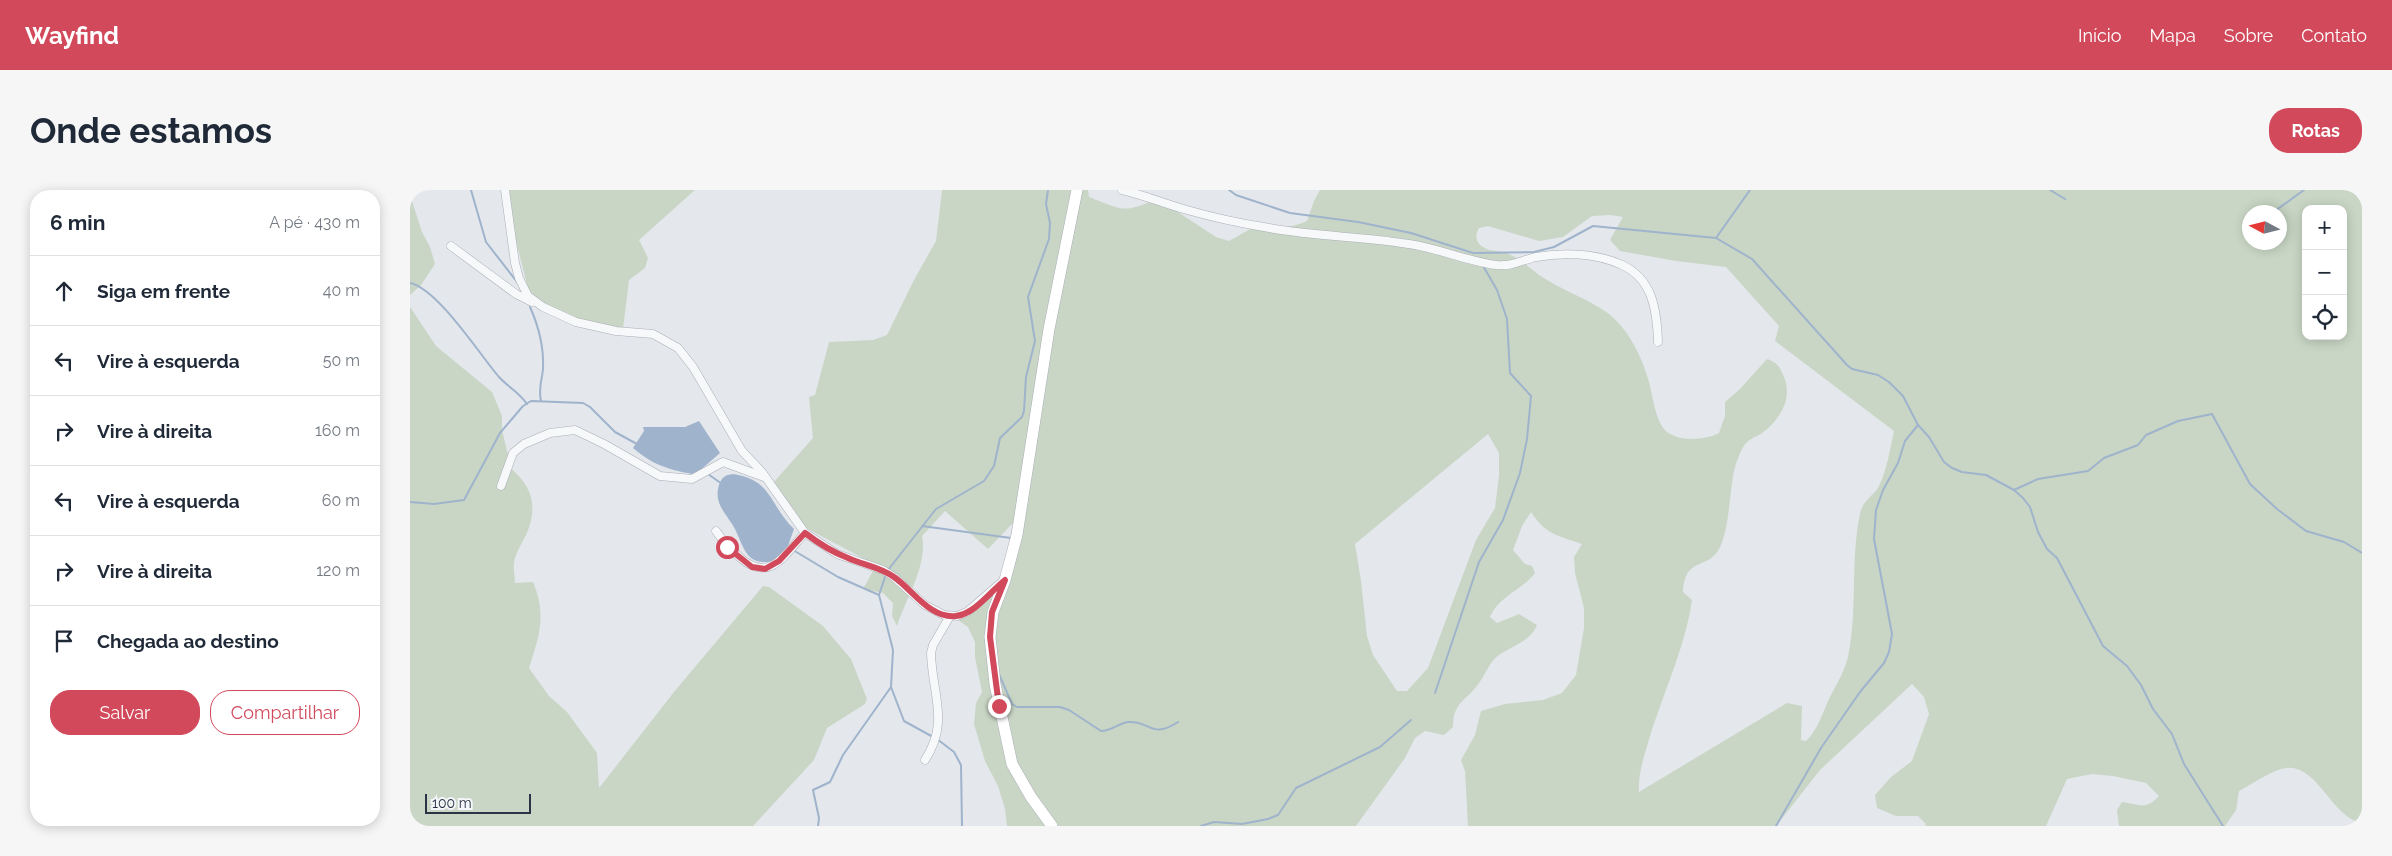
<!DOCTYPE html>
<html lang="pt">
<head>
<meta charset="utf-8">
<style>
	:root { --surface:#fff; --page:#f6f6f7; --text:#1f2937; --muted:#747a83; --line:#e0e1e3; --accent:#d1495b }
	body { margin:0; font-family:Raleway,sans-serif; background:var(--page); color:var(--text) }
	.controls { position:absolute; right:15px; top:15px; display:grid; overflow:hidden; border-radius:10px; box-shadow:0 2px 12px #0003 }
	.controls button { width:45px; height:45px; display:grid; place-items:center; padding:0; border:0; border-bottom:1px solid var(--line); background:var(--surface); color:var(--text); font:25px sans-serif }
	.compass { position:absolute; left:1832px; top:15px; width:45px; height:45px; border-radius:50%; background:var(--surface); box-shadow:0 2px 12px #0003; rotate:277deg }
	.scale { position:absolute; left:15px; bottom:12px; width:106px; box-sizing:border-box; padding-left:5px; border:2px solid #2b3445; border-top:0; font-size:14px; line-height:18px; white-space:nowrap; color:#2b3445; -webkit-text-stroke:4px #f4f6f9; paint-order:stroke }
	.stop { position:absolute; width:15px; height:15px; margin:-11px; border:4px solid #d1495b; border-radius:50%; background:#fff }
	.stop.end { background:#d1495b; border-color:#fff; box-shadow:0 1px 5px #0008 }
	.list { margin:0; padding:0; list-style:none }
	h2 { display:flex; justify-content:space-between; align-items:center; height:65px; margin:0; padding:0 20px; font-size:21px }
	h2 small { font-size:16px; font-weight:400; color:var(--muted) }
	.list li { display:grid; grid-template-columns:32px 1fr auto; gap:15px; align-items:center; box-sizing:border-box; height:70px; padding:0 20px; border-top:1px solid var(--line) }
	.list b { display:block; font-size:19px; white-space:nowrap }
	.list em { font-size:16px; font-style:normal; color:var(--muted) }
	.actions { display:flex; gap:10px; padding:15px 20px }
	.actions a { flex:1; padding:11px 0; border:1px solid var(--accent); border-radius:20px; text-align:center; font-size:18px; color:var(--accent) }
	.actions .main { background:var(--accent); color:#fff }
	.icon { flex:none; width:28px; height:28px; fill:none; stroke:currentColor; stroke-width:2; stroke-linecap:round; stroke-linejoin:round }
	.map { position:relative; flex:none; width:1952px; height:636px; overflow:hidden; border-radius:20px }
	header { display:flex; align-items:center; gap:30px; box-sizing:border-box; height:70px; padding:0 25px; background:var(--accent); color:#fff }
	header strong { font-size:24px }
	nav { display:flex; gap:28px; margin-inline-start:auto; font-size:18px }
	.intro { display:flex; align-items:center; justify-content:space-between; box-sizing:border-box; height:120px; padding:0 30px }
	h1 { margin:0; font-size:35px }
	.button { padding:12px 22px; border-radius:20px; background:var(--accent); color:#fff; font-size:18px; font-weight:700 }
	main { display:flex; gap:30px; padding:0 30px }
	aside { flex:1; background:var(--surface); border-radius:20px; box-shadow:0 2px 12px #0003 }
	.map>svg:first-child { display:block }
</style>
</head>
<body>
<header>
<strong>Wayfind</strong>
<nav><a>Início</a><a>Mapa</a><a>Sobre</a><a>Contato</a></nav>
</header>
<div class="intro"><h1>Onde estamos</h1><a class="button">Rotas</a></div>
<main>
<aside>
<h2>6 min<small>A pé · 430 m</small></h2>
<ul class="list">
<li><svg class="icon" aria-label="ahead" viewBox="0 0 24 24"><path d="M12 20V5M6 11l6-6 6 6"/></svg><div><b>Siga em frente</b></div><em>40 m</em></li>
<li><svg class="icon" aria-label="left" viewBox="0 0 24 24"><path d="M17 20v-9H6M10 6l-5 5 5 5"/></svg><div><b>Vire à esquerda</b></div><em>50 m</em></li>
<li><svg class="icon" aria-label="right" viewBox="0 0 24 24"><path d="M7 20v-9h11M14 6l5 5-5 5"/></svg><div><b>Vire à direita</b></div><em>160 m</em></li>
<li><svg class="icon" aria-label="left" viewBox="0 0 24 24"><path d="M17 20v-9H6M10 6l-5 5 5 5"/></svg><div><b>Vire à esquerda</b></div><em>60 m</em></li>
<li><svg class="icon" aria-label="right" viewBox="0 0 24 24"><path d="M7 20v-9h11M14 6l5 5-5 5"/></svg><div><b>Vire à direita</b></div><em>120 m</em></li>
<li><svg class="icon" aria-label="arrive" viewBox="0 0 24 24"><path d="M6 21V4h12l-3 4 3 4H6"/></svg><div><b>Chegada ao destino</b></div></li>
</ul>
<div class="actions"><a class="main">Salvar</a><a>Compartilhar</a></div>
</aside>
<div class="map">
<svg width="1952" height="636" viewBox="0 0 1952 636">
	<rect width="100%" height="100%" fill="#e4e7ec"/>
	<!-- green -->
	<g fill="#c9d6c5" fill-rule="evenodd">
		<path d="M93,0H285L229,50L238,68L235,78L219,90L213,139L162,128L121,110Z"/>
		<path d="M532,0H678L679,7C715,21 712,23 748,9L806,47L819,51L851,33C866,39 882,38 897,31L904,11L910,0H1952V633C1920,628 1907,569 1871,579C1856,584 1842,594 1829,601L1826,620L1815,636H1709L1707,620L1712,612C1729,614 1735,621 1749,606L1736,593L1703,586L1682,584L1657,589L1636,636H1515L1516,634L1508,626H1486L1467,618L1465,605L1481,587L1502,571L1519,524L1514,507L1502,494L1410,580L1366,636H1058L1055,581L1051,570L1065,545L1071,521L1095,514L1133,510L1152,503L1166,485L1174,438V418L1165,383L1164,367L1172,354C1147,345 1136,345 1121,322L1112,336L1103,360L1115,374L1122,376L1125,383C1112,400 1089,406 1080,427L1087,433L1109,424L1127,435C1120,452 1103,455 1089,465C1079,472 1076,484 1069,493C1057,511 1043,511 1043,537L1034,545L1015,541L1005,548L995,568L946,636H597L595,619L588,596L575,571L564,534L566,513L572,502L565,467V452L558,437L548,430L562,422L593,393L612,340L602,334L578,359L535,321L512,346C518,375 496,408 487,436L482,426L483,413L473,403L453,399L463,381L462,373L396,338L363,293L403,248L399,207L405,205L419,152L463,150L477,145L504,90L526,51ZM1896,19H1933V146H1896ZM1840,22H1870V52H1840ZM1200,25L1213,27L1200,50L1210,61L1266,71L1316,77L1369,136L1365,151L1484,241C1480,259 1477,280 1469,296C1464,306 1453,309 1450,324C1440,371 1448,420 1438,467C1434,483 1426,495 1419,509C1411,526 1409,538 1396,551L1391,550L1392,516L1377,513L1229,602C1228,586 1233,569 1238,553C1252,505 1275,459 1282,410L1273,402C1275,366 1298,380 1309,359C1320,339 1319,300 1325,277C1327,270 1332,257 1336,253C1341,248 1348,246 1352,243C1370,230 1383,208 1374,187C1370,177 1367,172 1357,169L1330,199L1315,212V226L1309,243C1296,250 1270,252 1257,242C1245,232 1243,206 1239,192C1232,167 1219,140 1199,124C1177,108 1151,100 1129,85C1120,78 1111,70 1101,65C1091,59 1082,63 1073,57C1065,52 1065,45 1069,38L1078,36L1129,51L1153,47L1182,26ZM1078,244L1089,263V286L1085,318L1066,350L1018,478L997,501H987L963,465L957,446L951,391L945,354Z"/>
		<path d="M0,5L12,42L20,57L25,74L11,95L0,105Z"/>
		<path d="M0,117L26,156L82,202L92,226V240L99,269L98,276C122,295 129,316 116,345C112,353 105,364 104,373C103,379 105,387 105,393L123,392C137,425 129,447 119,478L139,506L157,522L187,563L189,598L264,502L353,396L359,397L413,436L441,469L457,509L455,514L417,538L404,570L343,636H0Z"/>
	</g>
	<!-- water -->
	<g fill="#9fb4cc">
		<path d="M289,231L310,263L287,283L282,284C257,279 243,275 223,258L234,241L233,237H275Z"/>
		<path d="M323,284C363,290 359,315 384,339L378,356L367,370C333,380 334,352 322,334C313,320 304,312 309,295C312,287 315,285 323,284Z"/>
	</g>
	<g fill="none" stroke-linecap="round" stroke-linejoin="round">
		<!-- stream -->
		<g stroke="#9fb4cc" stroke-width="2">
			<path d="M61,0L76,52L107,92"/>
			<path d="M819,0L826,5L880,23L948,32L1001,43L1063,63L1124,62L1144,57L1183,36L1306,48L1342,69L1437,175L1442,179L1468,185L1479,192L1493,206L1508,235L1519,247L1534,272L1542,278L1552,282L1576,285L1604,300L1613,308L1620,317L1628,342L1637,359L1647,368L1693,456L1717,476L1731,495L1743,519L1762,544L1774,574L1813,636"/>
			<path d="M1640,0L1655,9"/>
			<path d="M1865,21L1894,0"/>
			<path d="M1306,48L1340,0"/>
			<path d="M0,93C28,99 70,165 89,187C98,197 109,202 117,214"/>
			<path d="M120,117C129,137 134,157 133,179C132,190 128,199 131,211"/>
			<path d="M298,284L312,294"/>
			<path d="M1604,300L1628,289L1678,281L1694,268L1728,255L1736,245L1768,231L1802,224L1840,294L1867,319L1896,341L1934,352L1952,363"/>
			<path d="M0,312L24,314L54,310L90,243L113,216L121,211L173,213L180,217L205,242L227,254"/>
			<path d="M512,336L601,348"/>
			<path d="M383,360L428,387L469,405"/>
			<path d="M478,380L526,319L574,291L584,276L590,248L612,227L614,221L616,187L625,151L618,107L639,49L640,33L636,14L638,0"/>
			<path d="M476,384L469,405L483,460L481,497L494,531L523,547"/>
			<path d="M589,484L602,514L607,517H650L659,520L691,541C702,541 709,533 718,532C740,530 741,550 768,532"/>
			<path d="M1025,503L1069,372L1093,330L1110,283L1117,249L1121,206L1100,183L1097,129L1087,100L1072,74"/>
			<path d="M527,549L544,562L551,575L552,636"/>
			<path d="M408,636L409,628L403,600L420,592L433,565L481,497"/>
			<path d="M791,636L804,632L832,634L858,629L868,625L886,598L970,557L1001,530"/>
			<path d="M1366,636L1411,558L1450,502L1474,473L1479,462L1482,444L1464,349L1466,320L1473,300L1488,273L1495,251L1508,235"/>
		</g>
		<defs>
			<g id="minor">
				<path d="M95,0L105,73L109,88L118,106L133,117L166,132L206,141L243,144L268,158L283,177L332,261L352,282L395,343L427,364L473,380L484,387L515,415L534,425L547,426L557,422L593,391"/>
				<path d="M712,0C734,5 755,14 777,20C802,27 828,33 854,37C904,47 955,46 1005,55C1032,60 1058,71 1086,75C1101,77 1112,70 1126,67C1153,62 1186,63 1212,75C1243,89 1247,121 1248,152"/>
				<path d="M41,56L106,104L122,112"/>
				<path d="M91,296L103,263L114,254L140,243L165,240L194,254L250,286L282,289L313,272L354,287"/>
				<path d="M306,341C314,353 322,361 333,370C361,392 376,363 395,343"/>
				<path d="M515,570C540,532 522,504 521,463L523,455L540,426"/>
			</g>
			<path id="secondary" d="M642,636L621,607L602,574L585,494L580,447L583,422L595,390L607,345L639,139L667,0"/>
		</defs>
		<!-- minor casing -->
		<use href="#minor" stroke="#a9aeb7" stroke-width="9"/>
		<!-- secondary casing -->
		<use href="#secondary" stroke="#a9aeb7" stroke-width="12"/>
		<!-- minor -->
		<use href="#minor" stroke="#f7f8fa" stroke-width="8"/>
		<!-- secondary -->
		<use href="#secondary" stroke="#fff" stroke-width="11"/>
	</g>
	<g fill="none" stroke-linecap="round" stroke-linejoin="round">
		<!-- route -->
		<path stroke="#d1495b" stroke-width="6" d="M317,357L342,377L355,379L369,371L395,343C408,353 422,362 438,368C453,375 470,377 484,387C503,400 520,429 546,426C565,424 581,401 595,390L582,422L580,447L589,516"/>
	</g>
</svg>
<div class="controls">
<button>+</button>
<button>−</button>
<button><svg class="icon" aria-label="locate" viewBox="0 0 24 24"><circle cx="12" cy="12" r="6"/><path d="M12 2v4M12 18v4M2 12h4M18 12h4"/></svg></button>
</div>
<svg class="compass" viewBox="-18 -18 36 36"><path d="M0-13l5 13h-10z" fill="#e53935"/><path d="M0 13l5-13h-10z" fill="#747a83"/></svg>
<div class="scale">100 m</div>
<div class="stop" style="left:317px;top:357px"></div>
<div class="stop end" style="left:589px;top:516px"></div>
</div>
</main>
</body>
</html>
